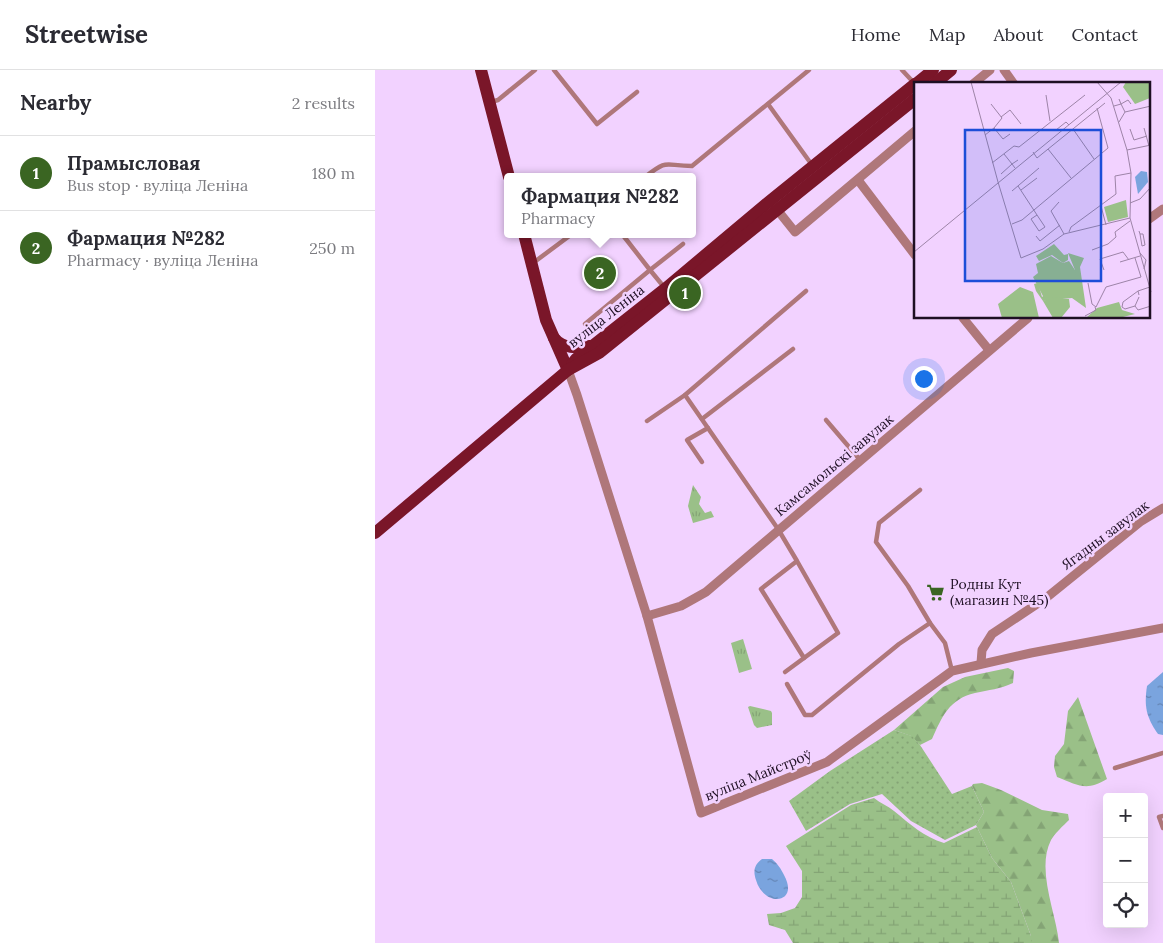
<!DOCTYPE html>
<html lang="en">
<head>
<meta charset="utf-8">
<style>
	:root { --surface:#fff; --page:#f7f7f7; --text:#2b2b33; --muted:#7c7c81; --line:#e1e1e2; --accent:#3a6522 }
	body { margin:0; font-family:Lora,serif; background:var(--page); color:var(--text) }
	.controls { position:absolute; right:15px; bottom:15px; display:grid; overflow:hidden; border-radius:5px; box-shadow:0 5px 20px #0002 }
	.controls button { width:45px; height:45px; display:grid; place-items:center; padding:0; border:0; border-bottom:1px solid var(--line); background:var(--surface); color:var(--text); font:25px sans-serif }
	.you { position:absolute; left:548px; top:308px; width:18px; height:18px; margin:-12px; border:4px solid #fff; border-radius:50%; background:#1a73e8; box-shadow:0 0 0 8px #1a73e833 }
	.badge { display:grid; place-items:center; width:32px; height:32px; border-radius:50%; background:var(--accent); color:#fff; font-size:16px; font-weight:700 }
	.pin { position:absolute; translate:-50% -50%; border:2px solid #fff; box-shadow:0 1px 5px #0006 }
	.popup { position:absolute; left:129px; top:103px; width:192px; height:65px; box-sizing:border-box; display:grid; place-content:center; border-radius:5px; background:var(--surface); filter:drop-shadow(0 1px 4px #0005); font-size:16px; white-space:nowrap; color:var(--muted) }
	.popup b { font-size:19px; color:var(--text) }
	.popup::after { content:''; position:absolute; left:50%; top:100%; margin-left:-10px; border:10px solid transparent; border-top-color:var(--surface) }
	.list { margin:0; padding:0; list-style:none }
	h2 { display:flex; justify-content:space-between; align-items:center; height:65px; margin:0; padding:0 20px; font-size:21px }
	h2 small { font-size:16px; font-weight:400; color:var(--muted) }
	.list li { display:grid; grid-template-columns:32px 1fr auto; gap:15px; align-items:center; box-sizing:border-box; height:75px; padding:0 20px; border-top:1px solid var(--line) }
	.list b { display:block; font-size:19px; white-space:nowrap }
	.list p { margin:0; font-size:16px; white-space:nowrap; color:var(--muted) }
	.list em { font-size:16px; font-style:normal; color:var(--muted) }
	.icon { flex:none; width:28px; height:28px; fill:none; stroke:currentColor; stroke-width:2; stroke-linecap:round; stroke-linejoin:round }
	.map { position:relative; flex:none; width:788px; height:873px; overflow:hidden }
	header { display:flex; align-items:center; gap:30px; box-sizing:border-box; height:70px; padding:0 25px; background:var(--surface); border-bottom:1px solid var(--line) }
	header strong { font-size:24px }
	nav { display:flex; gap:28px; margin-inline-start:auto; font-size:18px }
	main { display:flex }
	aside { flex:1; background:var(--surface) }
	.map>svg:first-child { display:block }
</style>
</head>
<body>
<header>
<strong>Streetwise</strong>
<nav><a>Home</a><a>Map</a><a>About</a><a>Contact</a></nav>
</header>
<main>
<aside>
<h2>Nearby<small>2 results</small></h2>
<ul class="list">
<li><span class="badge">1</span><div><b>Прамысловая</b><p>Bus stop · вуліца Леніна</p></div><em>180 m</em></li>
<li><span class="badge">2</span><div><b>Фармация №282</b><p>Pharmacy · вуліца Леніна</p></div><em>250 m</em></li>
</ul>
</aside>
<div class="map">
<svg width="788" height="873" viewBox="0 0 788 873">
	<defs>
		<pattern id="forest-firs" width="22" height="20" patternUnits="userSpaceOnUse" patternTransform="scale(1.25)"><rect width="22" height="20" fill="#9ac088"/><path d="M5 1l3.5 6h-7zM16 11l3.5 6h-7z" fill="#84a475"/></pattern>
		<pattern id="wetland-marsh" width="20" height="14" patternUnits="userSpaceOnUse" patternTransform="scale(1.25)"><rect width="20" height="14" fill="#9ac088"/><path d="M1 5h8M5 5V1M11 12h8M15 12V8" fill="none" stroke="#84a475"/></pattern>
		<pattern id="park-tufts" width="24" height="20" patternUnits="userSpaceOnUse" patternTransform="scale(1.25)"><rect width="24" height="20" fill="#9ac088"/><path d="M3 7l-1-3M5 7V3M7 7l1-3M15 17l-1-3M17 17v-4M19 17l1-3" fill="none" stroke="#84a475"/></pattern>
		<pattern id="garden-dots" width="8" height="8" patternUnits="userSpaceOnUse" patternTransform="scale(1.25)"><rect width="8" height="8" fill="#9ac088"/><path d="M2 2h.1M6 6h.1" fill="none" stroke="#84a475" stroke-width="1.8" stroke-linecap="round"/></pattern>
		<pattern id="water-ripples" width="26" height="14" patternUnits="userSpaceOnUse" patternTransform="scale(1.25)"><rect width="26" height="14" fill="#7aa4de"/><path d="M2 4q2-2 4 0t4 0M15 11q2-2 4 0t4 0" fill="none" stroke="#6384b4"/></pattern>
	</defs>
	<rect width="100%" height="100%" fill="#f2d2ff"/>
	<!-- forest -->
	<g fill="url(#forest-firs)">
		<path d="M633,598L639,601L638,613C625,619 614,620 600,623C574,629 567,647 557,669L545,675L536,666L519,660L568,617L590,607Z"/>
		<path d="M703,627L732,709C711,722 703,715 682,707L679,697L680,686L689,674L693,641Z"/>
		<path d="M607,713L626,720L667,740L693,744L694,750C688,756 680,763 676,770C661,800 681,842 684,873H656V866L636,812L617,788L601,755L609,742L597,716L598,714Z"/>
	</g>
	<!-- wetland -->
	<path fill="url(#wetland-marsh)" d="M499,728C505,733 513,736 519,741C535,754 549,767 569,773L602,757L617,788L636,812L656,866V873H418L410,860L394,855L392,844L406,843L420,838L427,827V801L411,776L476,735Z"/>
	<!-- park -->
	<g fill="url(#park-tufts)">
		<path d="M318,415L326,427L324,434L330,443L336,441L339,447L318,453L313,436Z"/>
		<path d="M368,569L377,599L364,603L356,573Z"/>
		<path d="M375,636L396,641L397,643V655L382,658L379,655L373,637Z"/>
	</g>
	<!-- garden -->
	<path fill="url(#garden-dots)" d="M519,660L537,666L545,675L577,724L597,716L609,742L601,755L570,770L536,751L507,724L475,734L431,761L414,731L455,701Z"/>
	<!-- water -->
	<g fill="url(#water-ripples)">
		<path d="M788,602V665L783,664C771,647 769,636 772,616Z"/>
		<path d="M387,789H397C403,794 406,799 409,805C425,834 389,838 381,810C378,801 379,795 387,789Z"/>
	</g>
	<g fill="none" stroke-linecap="round" stroke-linejoin="round">
		<!-- lane -->
		<g stroke="#af777a" stroke-width="4.5">
			<path d="M179,0L222,54L262,22"/>
			<path d="M527,0L540,14"/>
			<path d="M116,32L123,30L160,0"/>
			<path d="M393,34L437,95"/>
			<path d="M270,107C294,88 289,96 317,96L434,0"/>
			<path d="M247,164L275,200L308,174"/>
			<path d="M158,193L197,164"/>
			<path d="M210,254L275,200L289,217"/>
			<path d="M310,325L403,459L422,491L386,519L429,588L463,563L422,491"/>
			<path d="M327,349L418,279"/>
			<path d="M451,350L486,391"/>
			<path d="M272,351L310,325L431,221"/>
			<path d="M327,392L312,370L333,358"/>
			<path d="M545,420L504,453L501,472L533,516L555,553L570,573L577,601"/>
			<path d="M410,602L429,588"/>
			<path d="M412,614L430,645H437L524,574L555,553"/>
			<path d="M740,698L788,683"/>
			<path d="M788,746L784,747L788,758"/>
		</g>
		<!-- street -->
		<g stroke="#af777a" stroke-width="9">
			<path d="M629,0L639,14"/>
			<path d="M598,14L615,0"/>
			<path d="M483,110L540,185"/>
			<path d="M400,137L420,162L540,61"/>
			<path d="M774,149L788,139"/>
			<path d="M588,248L614,280"/>
			<path d="M193,300L202,325L272,546L326,743L452,692L577,601L656,583L788,558"/>
			<path d="M272,546L306,536L331,522L653,248"/>
			<path d="M606,593L607,580L617,564L671,528L765,452L788,438"/>
		</g>
		<!-- primary -->
		<g stroke="#7a1629" stroke-width="12">
			<path d="M106,0L134,107"/>
			<path d="M541,14L558,0"/>
			<path d="M559,14L576,0"/>
			<path d="M149,164L171,250L193,300"/>
			<path d="M179,268C188,279 202,278 215,276"/>
			<path d="M197,294L201,289L291,218L396,130L540,14"/>
			<path d="M0,463L193,300L224,283L540,29"/>
		</g>
	</g>
	<!-- icons -->
	<defs>
		<symbol id="supermarket-bare" viewBox="-9 -9 18 18"><path d="M-6-5.5h2.5l.6 2H6L4.5 2H-2.5L-4.4-4H-6ZM-1.5 3.2a1.3 1.3 0 1 0 .1 0ZM3 3.2a1.3 1.3 0 1 0 .1 0Z" fill="#3a6522" stroke="#f2d2ff" stroke-width="2.5" paint-order="stroke"/></symbol>
	</defs>
	<g fill-rule="evenodd">
		<use href="#supermarket-bare" x="548" y="510" width="25" height="25"/>
	</g>
	<g text-anchor="middle" stroke-width="5" stroke-linejoin="round" paint-order="stroke">
		<!-- street labels -->
		<g font-size="14" fill="#1e0f23" stroke="#f2d2ff">
			<text transform="translate(231 246) rotate(-38)" y="5">вуліца Леніна</text>
			<text transform="translate(459 395) rotate(-40)" y="5">Камсамольскі завулак</text>
			<text transform="translate(730 465) rotate(-37)" y="5">Ягадны завулак</text>
			<text transform="translate(383 705) rotate(-22)" y="5">вуліца Майстроў</text>
		</g>
		<!-- poi labels -->
		<g font-size="14" fill="#1e0f23" stroke="#f2d2ff" text-anchor="start">
			<text x="575" y="519">Родны Кут<tspan x="575" dy="16">(магазин №45)</tspan></text>
		</g>
	</g>
	<!-- overview -->
	<g transform="translate(539 12)">
		<rect width="236" height="236" fill="#f2d2ff"/>
		<path d="M212,118L214,135L194,140L190,125ZM106,205L119,210L125,236H88L84,222ZM205,220L208,228L221,232L205,236H172L183,226Z" fill="#9ac088"/>
		<path d="M154,171L170,176L166,185L172,226L158,216L129,219L122,209L120,202L124,201L128,215L161,188Z" fill="#9ac088"/>
		<path d="M137,174L149,181L155,179L161,188L163,202L154,215L130,216L119,195L124,191L122,182ZM135,217H155L156,225L147,236H139L129,219Z" fill="#9ac088"/>
		<path d="M212,0H236V16L221,22L209,5Z" fill="#9ac088"/>
		<path d="M140,162L150,173L154,172V178L149,181L138,173L125,179L122,174Z" fill="#9ac088"/>
		<path d="M227,89L233,90L234,100L224,112L221,95Z" fill="#7aa4de"/>
		<path fill="none" stroke="#9d84a7" stroke-width="1" d="M57,0L84,100M183,0L197,16L213,68L217,91L216,136L237,210M132,13L136,39M205,17L207,22L214,18L217,22M77,22L88,36L80,46M200,24L207,22L211,30M87,35L96,28L107,42M205,40L211,30L237,24M230,46L235,64M159,47L180,77M216,47L220,58L233,54M142,48L152,40L155,43M71,53L80,46L89,57L96,52M134,67L157,96M213,68L237,63M119,70L123,76L191,21M90,72L98,82L104,78M78,81L100,64L105,65L171,13M87,92L98,82L101,86M84,100L107,176L129,167L150,152L216,136M104,104L123,133L117,137L125,149L131,145L123,133M107,108L123,96M98,109L125,86M145,120L137,129L150,152M216,121L226,117L237,105M187,124L192,143M98,142L108,138L194,66L183,26M225,149L226,152L228,164L231,163L229,152H226M155,150L157,145L202,112L201,94L217,91M122,154L126,159L146,143M178,168L194,162L202,155L201,150L216,139M0,170L207,0M226,171L232,178L230,187M206,180L226,174M190,188L186,177L209,170L215,178M174,201L178,222L182,225L192,205L227,195L221,176M224,209L209,220L208,225L211,227L221,224L225,215M225,213L224,209L236,205M221,224L224,228L237,224M171,234L182,228L181,225"/>
		<path fill="#1d4ed8" fill-opacity="0.15" stroke="#1d4ed8" stroke-width="2.5" d="M51,48H187V199H51Z"/>
		<rect width="236" height="236" fill="none" stroke="#1e0f23" stroke-width="2.5"/>
	</g>
</svg>
<div class="controls">
<button>+</button>
<button>−</button>
<button><svg class="icon" aria-label="locate" viewBox="0 0 24 24"><circle cx="12" cy="12" r="6"/><path d="M12 2v4M12 18v4M2 12h4M18 12h4"/></svg></button>
</div>
<div class="you"></div>
<div class="pin badge" style="left:310px;top:223px">1</div>
<div class="pin badge" style="left:225px;top:203px">2</div>
<div class="popup"><b>Фармация №282</b>Pharmacy</div>
</div>
</main>
</body>
</html>
